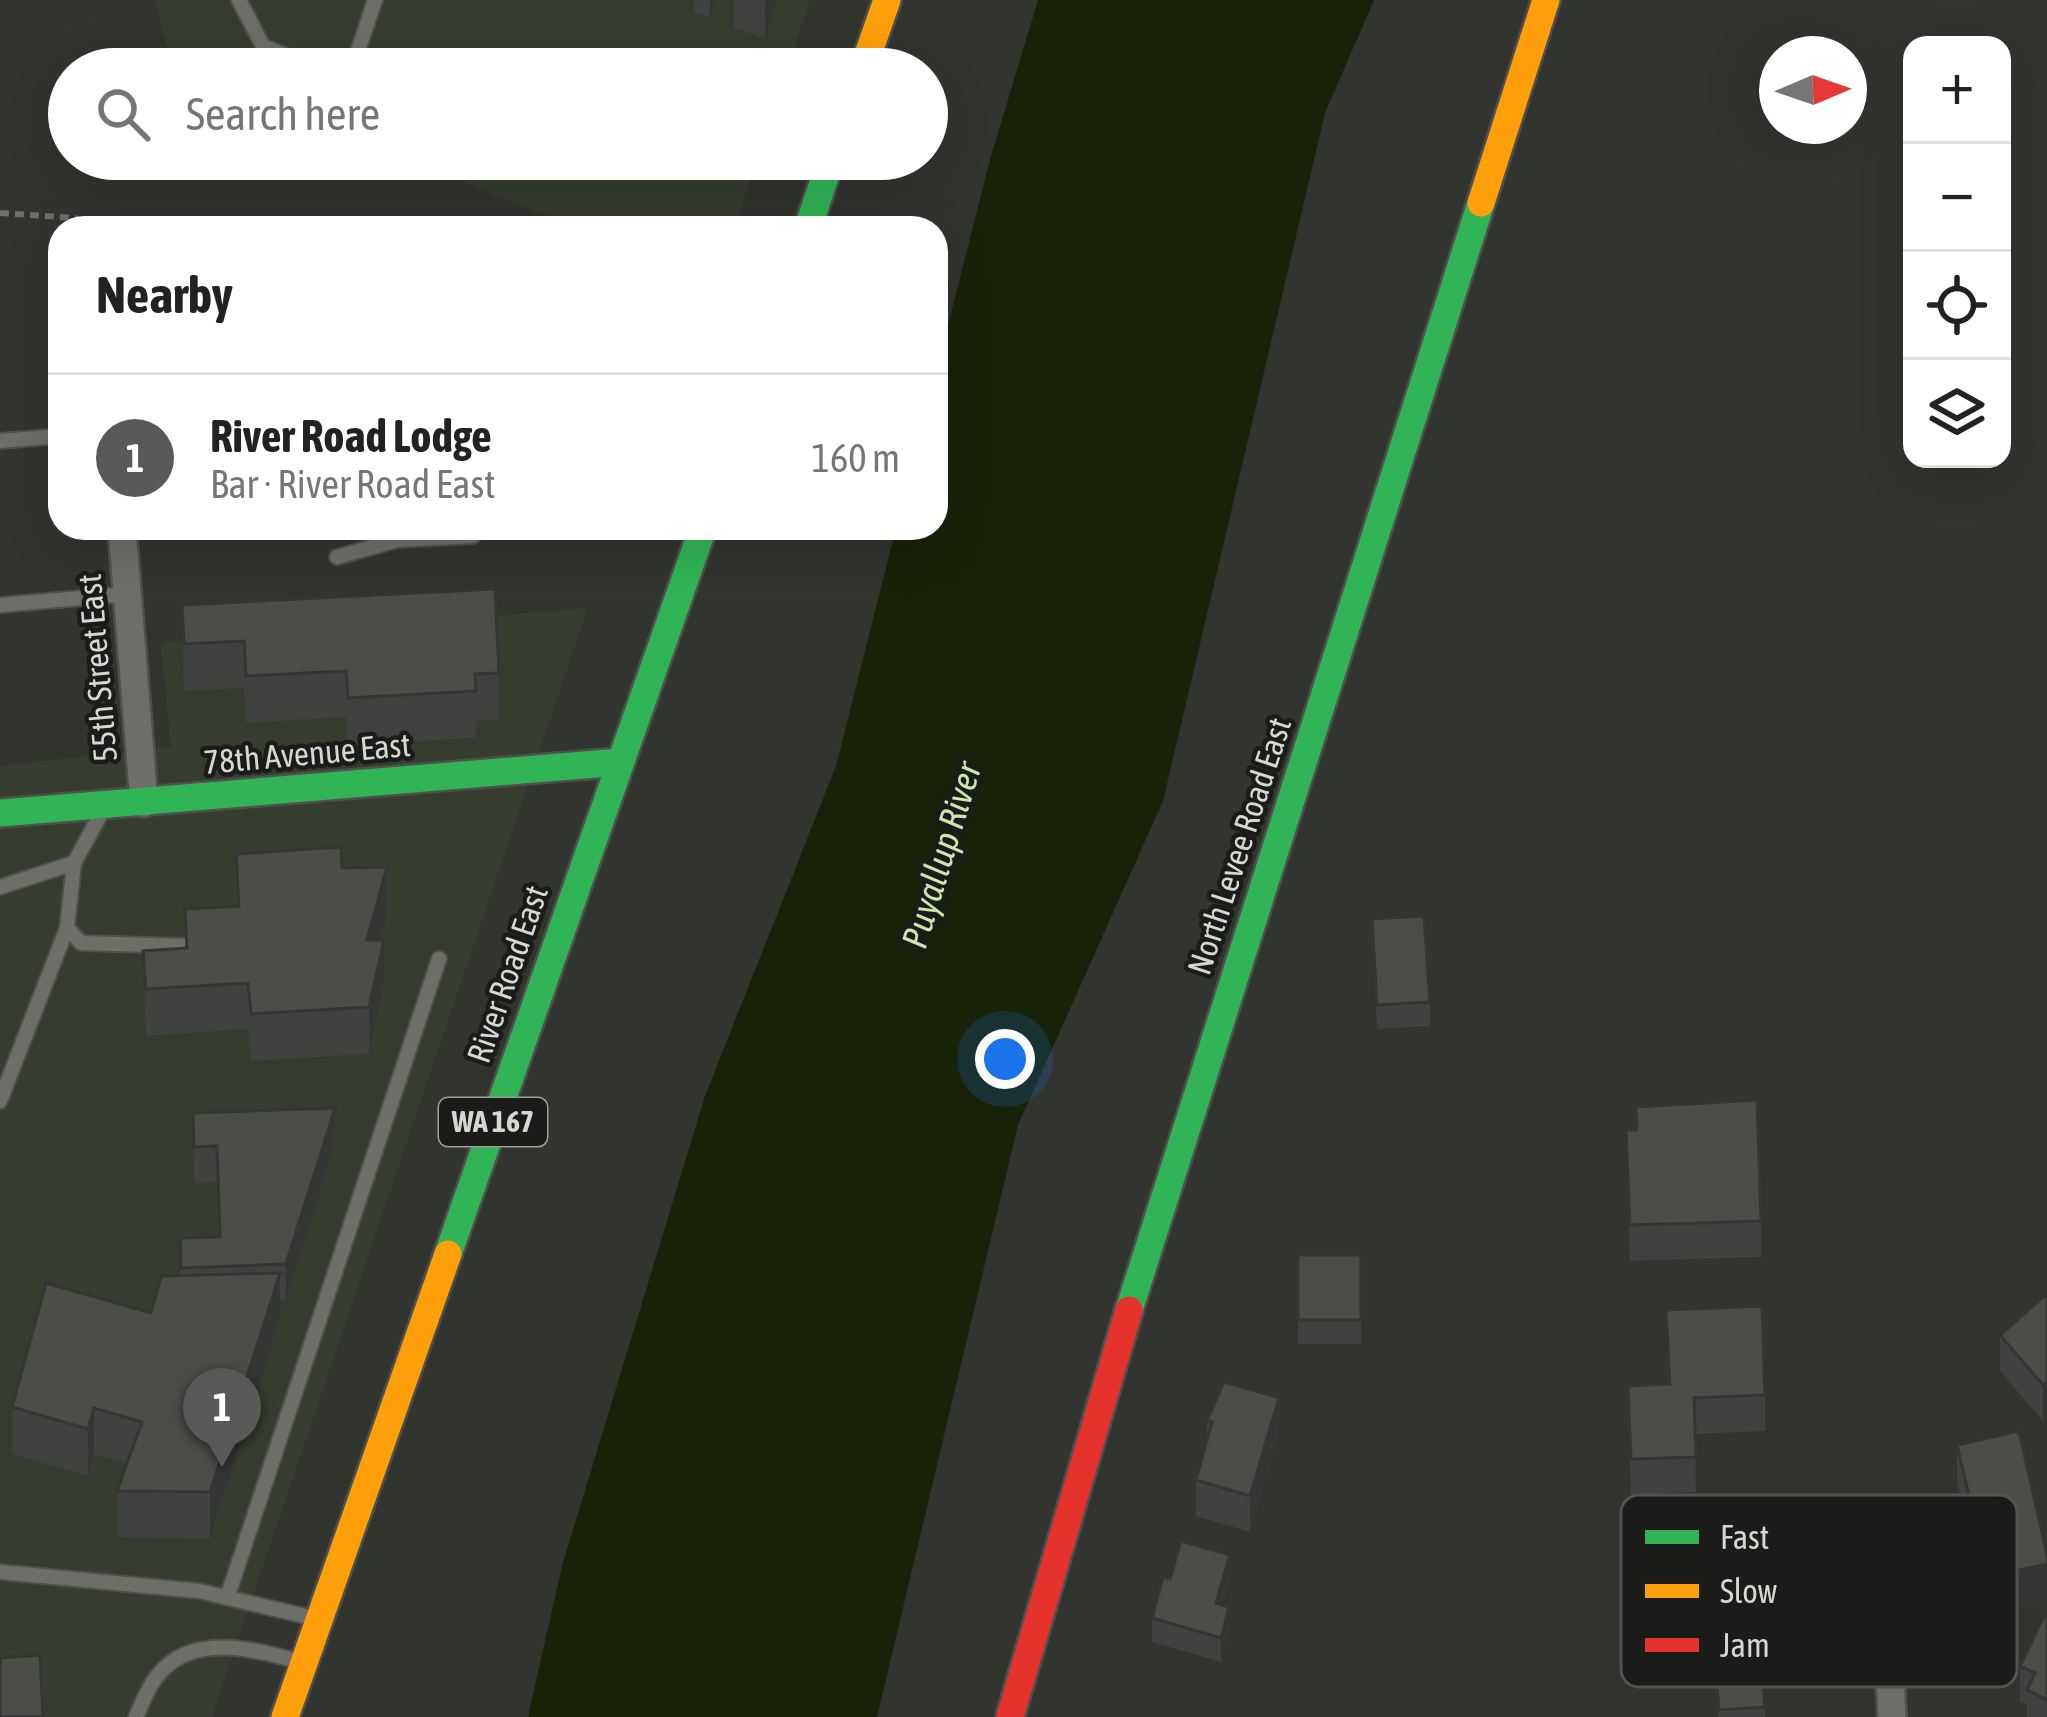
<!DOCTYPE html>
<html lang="en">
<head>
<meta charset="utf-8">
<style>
	:root { --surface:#fff; --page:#f6f6f6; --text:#222; --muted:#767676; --line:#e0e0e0; --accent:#595a58 }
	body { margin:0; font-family:"Asap Condensed",sans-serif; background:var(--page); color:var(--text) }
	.controls { position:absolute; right:36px; top:36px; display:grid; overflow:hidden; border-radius:24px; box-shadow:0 12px 48px #0002 }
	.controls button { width:108px; height:108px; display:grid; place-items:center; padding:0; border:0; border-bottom:3px solid var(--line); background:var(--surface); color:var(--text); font:60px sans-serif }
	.compass { position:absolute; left:1759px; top:36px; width:108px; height:108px; border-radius:50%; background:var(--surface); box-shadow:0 12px 48px #0002; rotate:88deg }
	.you { position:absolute; left:1005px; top:1059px; width:42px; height:42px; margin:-30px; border:9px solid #fff; border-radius:50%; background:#1a73e8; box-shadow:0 0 0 18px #1a73e833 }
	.badge { display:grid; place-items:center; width:78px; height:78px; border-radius:50%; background:var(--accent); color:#fff; font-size:39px; font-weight:700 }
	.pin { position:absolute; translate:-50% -99px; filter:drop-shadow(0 3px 6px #0008) }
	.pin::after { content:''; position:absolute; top:63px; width:42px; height:36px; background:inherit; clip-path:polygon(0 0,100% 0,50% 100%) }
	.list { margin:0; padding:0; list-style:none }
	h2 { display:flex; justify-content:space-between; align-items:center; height:156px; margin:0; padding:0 48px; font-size:51px }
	h2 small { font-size:39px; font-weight:400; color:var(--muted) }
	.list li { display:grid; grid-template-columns:78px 1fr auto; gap:36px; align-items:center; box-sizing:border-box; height:168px; padding:0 48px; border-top:3px solid var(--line) }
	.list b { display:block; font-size:45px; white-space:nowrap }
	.list p { margin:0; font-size:39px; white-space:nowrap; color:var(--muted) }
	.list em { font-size:39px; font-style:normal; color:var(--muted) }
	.icon { flex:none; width:66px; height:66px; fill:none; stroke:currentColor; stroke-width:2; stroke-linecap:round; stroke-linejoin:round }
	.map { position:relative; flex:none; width:2047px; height:1717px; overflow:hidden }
	.search { position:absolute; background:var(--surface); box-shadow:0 12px 48px #0002; left:48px; top:48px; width:900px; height:132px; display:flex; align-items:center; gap:30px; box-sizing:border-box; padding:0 42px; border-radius:66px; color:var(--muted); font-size:45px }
	.panel { position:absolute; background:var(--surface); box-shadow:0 12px 48px #0002; left:48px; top:216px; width:900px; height:324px; border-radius:36px }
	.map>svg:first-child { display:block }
</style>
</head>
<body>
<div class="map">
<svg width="2047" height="1717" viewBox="0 0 2047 1717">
	<rect width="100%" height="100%" fill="#32342f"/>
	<!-- built -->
	<g fill="#363c30">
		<path d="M154,0H810L787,69H178L173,67Z"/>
		<path d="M405,159H757L734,228H579Z"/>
		<path d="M588,608L212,1717H0V766L171,747L161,643Z"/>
	</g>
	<!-- water -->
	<path fill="#182207" d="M1038,0H1374L1325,113L1163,801L1018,1125L877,1717H528L562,1566L705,1096L836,766L896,528H936V372L991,156Z"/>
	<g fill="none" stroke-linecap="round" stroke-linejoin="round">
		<defs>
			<g id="lane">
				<path d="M239,0L263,46L317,69"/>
				<path d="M352,69L375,0"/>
				<path d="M0,441L60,436"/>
				<path d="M396,528L397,540L473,536"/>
				<path d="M337,557L397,540"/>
				<path d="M0,605L127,594"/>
				<path d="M103,810L74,863L67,928L81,943L185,946"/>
				<path d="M0,887L74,863"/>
				<path d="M0,1101L67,928"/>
				<path d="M0,1572L199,1591L313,1618"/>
				<path d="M227,1598L439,959"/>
				<path d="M136,1717C142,1703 148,1687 158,1675C192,1632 256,1649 300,1662"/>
			</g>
			<g id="street">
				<path d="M122,528L144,803"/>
				<path d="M1887,1615L1892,1717"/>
			</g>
			<g id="fast">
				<path d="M808,228L831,159"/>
				<path d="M0,813L620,762"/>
				<path d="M448,1254L703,528"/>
				<path d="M1129,1310L1481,203"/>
			</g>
			<g id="slow">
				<path d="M863,69L887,0"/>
				<path d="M1481,203L1546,0"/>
				<path d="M285,1717L448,1254"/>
			</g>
			<path id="jam" d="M1010,1717L1129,1310"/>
		</defs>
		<!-- lane casing -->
		<use href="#lane" stroke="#4f504d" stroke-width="18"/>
		<!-- street casing -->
		<use href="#street" stroke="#4f504d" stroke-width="32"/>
		<!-- fast casing -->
		<use href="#fast" stroke="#4f504d" stroke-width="32"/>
		<!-- slow casing -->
		<use href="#slow" stroke="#4f504d" stroke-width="32"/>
		<!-- jam casing -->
		<use href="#jam" stroke="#4f504d" stroke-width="32"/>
		<!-- path -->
		<path stroke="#6e6f6c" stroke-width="6" stroke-dasharray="9 6" stroke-linecap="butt" d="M0,213L75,218L89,228"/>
		<!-- lane -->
		<use href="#lane" stroke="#6d6e6a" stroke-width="14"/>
		<!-- street -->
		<use href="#street" stroke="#6d6e6a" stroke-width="27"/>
		<!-- fast -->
		<use href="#fast" stroke="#30b455" stroke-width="27"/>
		<!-- slow -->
		<use href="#slow" stroke="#ff9f0a" stroke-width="27"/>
		<!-- jam -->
		<use href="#jam" stroke="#e5322d" stroke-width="27"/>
	</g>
	<!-- wall -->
	<g fill="#40423f">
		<path d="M694,0H716L710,18L694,12Z"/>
		<path d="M734,0H778L765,39L734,28Z"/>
		<path d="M182,605L499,673V719L476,721V738L348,745L346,717L246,723L244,688L184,691Z"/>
		<path d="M236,854L342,868L387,914L380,940L384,986L369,1054L251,1061L248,1029L146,1036L143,951L185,948V909L237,906Z"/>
		<path d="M1372,919L1430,1002V1026L1377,1029Z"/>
		<path d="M193,1113L335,1144L286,1300H280V1319L210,1539L117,1537V1491L127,1464L94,1454L88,1476L12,1454V1407L151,1313L180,1276V1238L219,1237L217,1182L194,1183Z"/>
		<path d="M1626,1130L1761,1221V1257L1630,1261Z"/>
		<rect x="1298" y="1255" width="63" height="89"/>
		<path d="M2047,1294L2043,1421L2000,1371V1335Z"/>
		<path d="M1666,1310L1765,1395V1431L1695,1434L1696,1492L1631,1495L1628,1386L1668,1384Z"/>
		<path d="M1207,1421L1279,1434L1250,1532L1196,1516V1480L1207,1441Z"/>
		<path d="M1957,1445L2047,1555V1600L1988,1613L1957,1481Z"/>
		<path d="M1170,1579H1230L1222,1605L1229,1631L1221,1662L1152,1642V1618Z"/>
		<path d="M2047,1610V1717H2027V1705L2020,1702V1666Z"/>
		<path d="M1715,1659L1765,1707V1717H1718Z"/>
	</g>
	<!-- shaded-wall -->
	<g fill="#343633">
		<path d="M710,0H716L710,18Z"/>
		<path d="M766,0H778L765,39V3Z"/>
		<path d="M387,867V914L367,987V940Z"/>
		<path d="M384,940V986L369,1054V1007Z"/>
		<path d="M335,1108V1144L286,1300V1264Z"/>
		<path d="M280,1273V1319L210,1539V1492Z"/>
		<path d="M2047,1382V1418L2043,1421V1385Z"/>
		<path d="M1279,1398V1434L1250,1532V1496Z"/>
		<path d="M94,1408V1454L88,1476V1429Z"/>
		<path d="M1230,1555V1579L1216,1627V1603Z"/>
		<path d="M2047,1564V1600L1988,1613V1577Z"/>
		<path d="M1229,1607V1631L1221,1662V1638Z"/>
	</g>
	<!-- building -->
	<g fill="#4b4d49" stroke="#343633" stroke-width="3">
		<path d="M495,589L499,673L475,674L476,691L348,698L346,671L246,676L244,641L184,644L182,605Z"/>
		<path d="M341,847L342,868L387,867L367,940H384L369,1007L251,1014L248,983L146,989L143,951L187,948L185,909L239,906L236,854Z"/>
		<path d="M1424,916L1430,1002L1377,1005L1372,919Z"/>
		<path d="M1757,1100L1761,1221L1630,1225L1626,1130H1637L1636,1107Z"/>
		<path d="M335,1108L286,1264L181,1268L180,1238L220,1237L217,1146L194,1147L193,1113Z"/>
		<rect x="1298" y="1255" width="63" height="65"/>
		<path d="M280,1273L210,1492L117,1491L142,1422L94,1408L88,1429L12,1407L46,1283L151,1313L161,1276Z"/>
		<path d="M2047,1294V1382L2043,1385L2000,1335Z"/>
		<path d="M1762,1306L1765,1395L1694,1398L1696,1457L1631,1459L1628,1386L1670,1384L1666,1310Z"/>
		<path d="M1224,1382L1279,1398L1250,1496L1196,1480L1212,1422L1207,1421Z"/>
		<path d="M2019,1431L2047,1555V1564L1988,1577L1957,1445Z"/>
		<path d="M1181,1541L1230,1555L1216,1603L1229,1607L1221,1638L1152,1618L1163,1577L1170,1579Z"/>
		<path d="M2047,1610V1700L2027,1690L2035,1673L2020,1666Z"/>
		<path d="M40,1655L43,1717H0V1658Z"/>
		<path d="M1761,1656L1765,1707L1719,1710L1715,1659Z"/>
	</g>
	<g text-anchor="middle" stroke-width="9" stroke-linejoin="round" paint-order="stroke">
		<!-- shield labels -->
		<rect fill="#1b1c19" stroke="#9d9f9b" stroke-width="3" x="439" y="1098" width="108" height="48" rx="9"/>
		<g font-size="30" font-weight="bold" fill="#d5d7d3">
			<text x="493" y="1132">WA 167</text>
		</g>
		<!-- street labels -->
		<g font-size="33" fill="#d5d7d3" stroke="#1b1c19">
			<text transform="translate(97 668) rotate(-95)" y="12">55th Street East</text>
			<text transform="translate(307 753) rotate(-5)" y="12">78th Avenue East</text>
			<text transform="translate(1239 846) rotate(-72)" y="12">North Levee Road East</text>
			<text transform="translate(507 974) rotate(-71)" y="12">River Road East</text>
		</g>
		<!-- water labels -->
		<g font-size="36" font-style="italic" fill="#cde6ab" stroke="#1b1c19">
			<text transform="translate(941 855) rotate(-73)" y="13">Puyallup River</text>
		</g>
	</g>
	<!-- legend -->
	<rect x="1621" y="1495" width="396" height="192" rx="18" fill="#1b1c19" stroke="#535451" stroke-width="3"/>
	<rect x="1645" y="1530" width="54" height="14" fill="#30b455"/>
	<rect x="1645" y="1584" width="54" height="14" fill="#ff9f0a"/>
	<rect x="1645" y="1638" width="54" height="14" fill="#e5322d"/>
	<g font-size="33" fill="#d5d7d3">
		<text x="1720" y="1549">Fast</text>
		<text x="1720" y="1603">Slow</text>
		<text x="1720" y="1657">Jam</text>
	</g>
</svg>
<div class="controls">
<button>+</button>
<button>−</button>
<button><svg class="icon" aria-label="locate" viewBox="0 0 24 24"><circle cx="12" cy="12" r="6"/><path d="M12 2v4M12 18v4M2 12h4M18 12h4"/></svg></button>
<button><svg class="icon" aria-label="layers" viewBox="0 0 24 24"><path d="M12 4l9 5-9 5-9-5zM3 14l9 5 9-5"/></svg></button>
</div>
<svg class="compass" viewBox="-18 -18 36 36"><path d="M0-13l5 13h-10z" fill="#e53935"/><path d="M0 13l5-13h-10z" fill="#767676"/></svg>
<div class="you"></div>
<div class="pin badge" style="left:222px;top:1467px">1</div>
<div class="search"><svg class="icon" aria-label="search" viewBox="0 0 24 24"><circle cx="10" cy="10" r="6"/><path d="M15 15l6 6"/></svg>Search here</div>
<section class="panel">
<h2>Nearby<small></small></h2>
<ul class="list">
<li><span class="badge">1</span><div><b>River Road Lodge</b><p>Bar · River Road East</p></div><em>160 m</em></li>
</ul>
</section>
</div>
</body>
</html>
